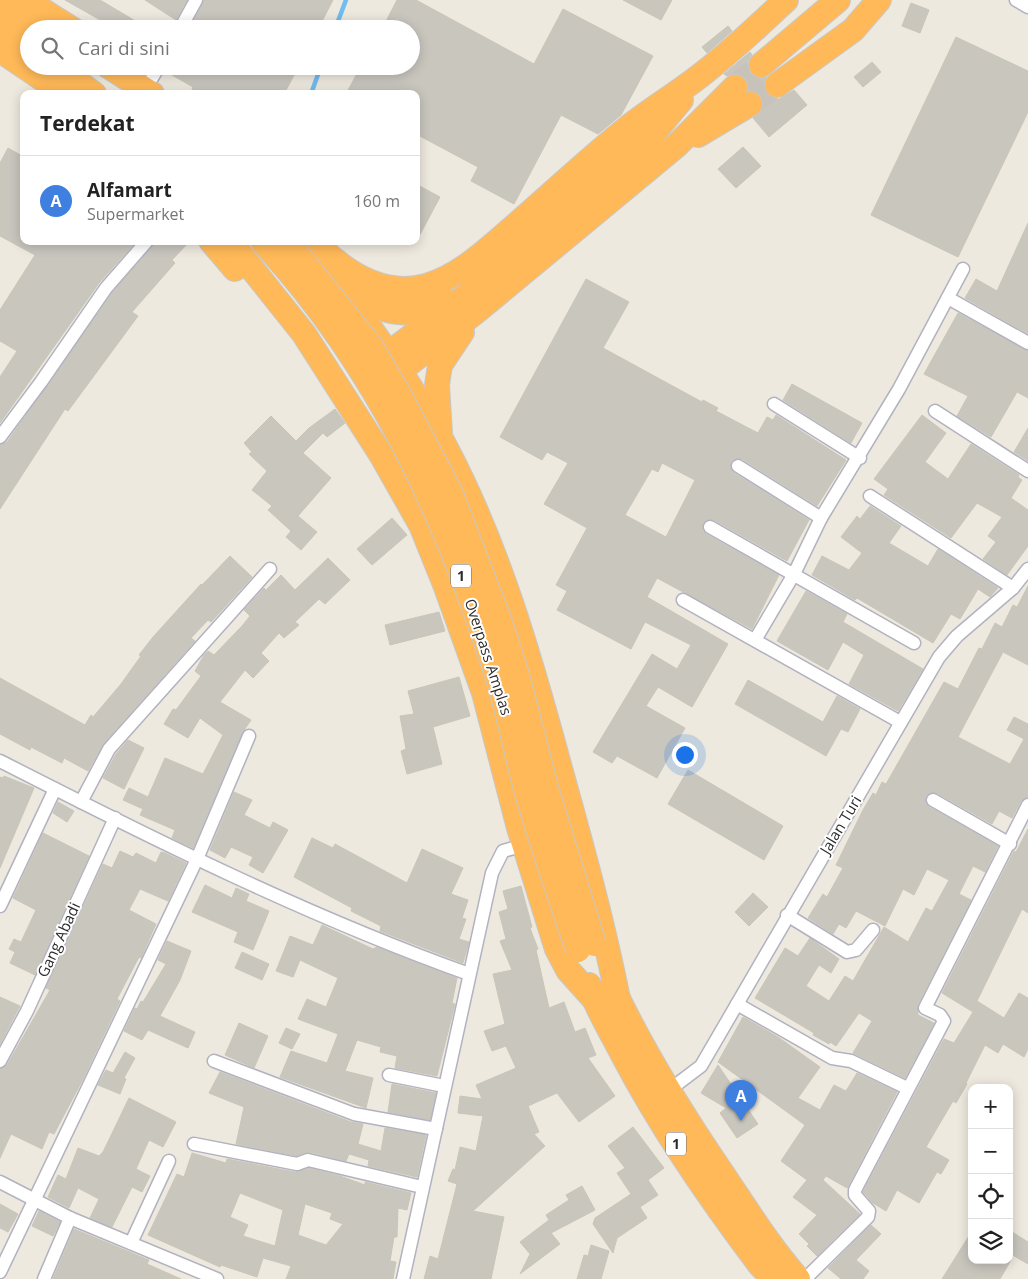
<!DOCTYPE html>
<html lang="id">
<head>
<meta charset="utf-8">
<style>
	:root { --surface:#fff; --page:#f2f2f2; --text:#222; --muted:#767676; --line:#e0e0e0; --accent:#b45309 }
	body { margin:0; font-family:"Open Sans",sans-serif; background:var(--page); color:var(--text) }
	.controls { position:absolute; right:15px; bottom:15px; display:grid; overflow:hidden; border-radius:10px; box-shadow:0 2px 12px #0003 }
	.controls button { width:45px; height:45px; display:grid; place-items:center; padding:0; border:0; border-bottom:1px solid var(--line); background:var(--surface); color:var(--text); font:25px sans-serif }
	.you { position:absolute; left:684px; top:754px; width:18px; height:18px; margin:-12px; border:4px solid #fff; border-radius:50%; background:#1a73e8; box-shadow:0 0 0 8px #1a73e833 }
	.badge { display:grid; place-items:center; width:32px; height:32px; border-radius:50%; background:var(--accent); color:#fff; font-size:16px; font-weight:700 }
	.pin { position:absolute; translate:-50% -41px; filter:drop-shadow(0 1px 2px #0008) }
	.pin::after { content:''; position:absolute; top:26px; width:18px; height:15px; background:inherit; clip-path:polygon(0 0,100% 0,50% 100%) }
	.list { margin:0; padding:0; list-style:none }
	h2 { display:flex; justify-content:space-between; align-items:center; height:65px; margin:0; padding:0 20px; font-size:21px }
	h2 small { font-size:16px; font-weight:400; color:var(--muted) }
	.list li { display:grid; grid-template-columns:32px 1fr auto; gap:15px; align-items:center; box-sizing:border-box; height:90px; padding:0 20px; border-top:1px solid var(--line) }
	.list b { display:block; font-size:19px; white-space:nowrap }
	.list p { margin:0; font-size:16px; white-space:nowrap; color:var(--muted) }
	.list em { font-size:16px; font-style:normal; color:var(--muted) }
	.icon { flex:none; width:28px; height:28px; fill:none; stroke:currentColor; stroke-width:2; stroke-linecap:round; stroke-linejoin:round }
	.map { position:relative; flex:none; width:1028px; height:1279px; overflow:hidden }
	.search { position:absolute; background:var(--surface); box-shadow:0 2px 12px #0003; left:20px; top:20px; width:400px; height:55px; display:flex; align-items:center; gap:12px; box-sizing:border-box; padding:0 18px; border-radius:28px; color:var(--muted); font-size:19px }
	.panel { position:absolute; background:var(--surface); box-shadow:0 2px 12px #0003; left:20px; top:90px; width:400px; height:155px; border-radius:10px }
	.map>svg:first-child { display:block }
</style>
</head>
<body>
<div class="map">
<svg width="1028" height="1279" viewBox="0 0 1028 1279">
	<rect width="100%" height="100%" fill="#eee9de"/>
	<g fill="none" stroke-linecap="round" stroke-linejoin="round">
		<!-- stream -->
		<g stroke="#71bcf0" stroke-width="4.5">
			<path d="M335,29L346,0"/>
			<path d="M311,94L321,66"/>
		</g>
	</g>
	<!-- building -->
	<g fill="#c9c6be" stroke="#c9c6b8" fill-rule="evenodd">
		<path d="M65,0H100L149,29H109L101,23L102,21Z"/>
		<path d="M145,0H187L176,20Z"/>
		<path d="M204,0H333L318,29H189Z"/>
		<path d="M397,0H416L534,64L563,9L653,56L621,115L598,134L561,115L514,204L471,181L478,167L416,134V94H346L361,66H411V29H382Z"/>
		<path d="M623,0H672L661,20Z"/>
		<path d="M911,3L929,10L920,33L902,26Z"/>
		<path d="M728,26L732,31L707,53L702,47Z"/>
		<path d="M956,37L1028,71V112L958,257L871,215Z"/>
		<path d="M750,52L752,55L748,61V68L756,78L766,77L763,86L766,93L772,98L779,99L794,90L807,105L769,137L753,118L762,110L764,103L762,97L756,92L748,91V83L744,77L738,74L727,76L724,74Z"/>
		<path d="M872,62L881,72L863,87L854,77Z"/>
		<path d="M167,66H299L284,94H199L192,89L193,87L165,71Z"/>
		<path d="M743,147L761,166L736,188L718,169Z"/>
		<path d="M8,148L24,157V241H129L133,245L99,283L0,423V377L17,351L0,341V310L35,255L0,236V163Z"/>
		<path d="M416,184L440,197L416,242Z"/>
		<path d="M1028,223V334L965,298L976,279L997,291Z"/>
		<path d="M156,241H190L172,260L175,263L132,312L138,316L68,411L65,409L0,509V445L7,442L112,293Z"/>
		<path d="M586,279L629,302L603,348L702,402L703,400L718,408L716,411L758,433L767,417L773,420L776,415L846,460L817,506L742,459H735L731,462V469L734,473L809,520L787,561L714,520H706L703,523V531L706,534L779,575L752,629L657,578L647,597L728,644L692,707L658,687L646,706L685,728L657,778L617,756L612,763L593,752L652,654L677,669L691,645L645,622L631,649L557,610L567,591L556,585L587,528L544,504L568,463L547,452L542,460L500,437ZM662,463L695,480L666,537L625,515L652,469L658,472Z"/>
		<path d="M958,313L1028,351V398L1017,392L991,437L957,416L968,396L924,374Z"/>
		<path d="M792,384L862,423L851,443L783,400Z"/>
		<path d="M335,409L345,423L327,437L323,433L303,453L331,478L298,516L317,532L301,550L286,537L291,531L268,510L272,506L252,490L267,471L249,454L252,452L244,443L271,416L296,441L309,428Z"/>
		<path d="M922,415L946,433L925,462L948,479L971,444L1019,475L1018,477L1022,480L1011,498L1028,510V546L1007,575L983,559L996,542L988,536L1002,517L977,503L951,538L884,495L888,489L874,479Z"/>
		<path d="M1028,428V461L1014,452Z"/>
		<path d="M870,506L901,526L889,543L928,566L938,549L998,588L990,597L978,589L960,619L951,614L933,643L857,598L855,600L812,575L822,556L849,570L862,553L841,537L857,516L860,519Z"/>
		<path d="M392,518L407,535L372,565L357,549Z"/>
		<path d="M230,556L252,577L211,622L208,620L191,638L195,641L103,744L88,771L64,758L62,763L31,747L30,750L0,734V678L85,725L91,715L93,717L121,684L141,656L139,655L153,637L201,584L202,585Z"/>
		<path d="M328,558L350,580L325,604L319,599L295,622L299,625L284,638L279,633L261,653L269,661L253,678L245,670L220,702L251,720L242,733L193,848L172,838L175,830L140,815L143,809L123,800L129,788L148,797L165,758L203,774L223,735L200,718L188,738L164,724L173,709L176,710L201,676L195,671L204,655L208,651L214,655L242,626L250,616L244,610L264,588L266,590L281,575L295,590Z"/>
		<path d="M1028,586V665L1003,652L958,737L1010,764L1024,739L1007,730L1014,717L1028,724V797L1021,801L1012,818L999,811L992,824L937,793H929L926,796V804L929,807L998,846L985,872L973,866L959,894L971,900L918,1004V1015L934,1023L905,1078L853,1053L872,1021L859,1013L836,1046L830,1042L829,1044L813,1035L814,1033L755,998L785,948L798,956L810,938L839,959L831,973L819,965L806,986L829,1001L845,976L853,981L884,927L908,942L926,908L932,911L949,880L927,869L914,895L903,889L885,926L856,911L846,928L839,924L833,934L808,918L823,894L827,897L843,868L836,865L863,810L873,793L876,795L882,782L886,784L944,682L958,689L979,648L982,649L995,623L1002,627L1013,605L1017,607Z"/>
		<path d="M806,591L847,614L843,622L923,669L898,711L849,684L864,655L843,642L828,670L777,641Z"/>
		<path d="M439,612L445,631L390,645L385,625Z"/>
		<path d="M459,677L470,716L433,727L442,764L407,774L401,751L406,749L400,716L414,714L408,691Z"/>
		<path d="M748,680L823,722L837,696L860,709L848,732L841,729L826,756L735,704Z"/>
		<path d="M128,740L144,748L124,789L103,778L116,754Z"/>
		<path d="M688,770L783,826L764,860L668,804Z"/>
		<path d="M4,776L34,788L0,868V777L3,778Z"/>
		<path d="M234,792L252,800L244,815L270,828L273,822L288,830L263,873L249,865L253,857L231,847L225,858L210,850Z"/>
		<path d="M58,802L74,811L67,822L53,813Z"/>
		<path d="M1028,829V913L1022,909L977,1001L1004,1018L1019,993L1028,998V1049L1024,1057L1003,1044L998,1053L985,1045L966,1083L967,1084L956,1103L953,1101L926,1147L949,1160L941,1174L937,1172L919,1203L897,1190L886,1211L873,1203L863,1192L944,1039L954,1043L973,1012L942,993L1014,851L1016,852Z"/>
		<path d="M43,833L89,856L35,975L10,963L15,952L9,949L14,939L21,942L36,910L13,898Z"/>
		<path d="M312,838L333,848L335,844L407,883L422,849L463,868L451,894L468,900L462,918L466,919L459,939L469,942L463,963L380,931L381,926L351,911L352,908L294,877Z"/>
		<path d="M120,851L133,857L136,853L156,863L161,852L165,853L186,863L168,901L140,889L129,910L156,924L141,958L139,957L117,999L120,1001L83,1079L54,1134L49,1132L42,1149L11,1134L0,1158V1069L7,1065L50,990L46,988L103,864L112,868Z"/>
		<path d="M205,885L232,898L236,888L249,894L246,901L269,911L253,950L234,942L238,932L192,912Z"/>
		<path d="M521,886L532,927L530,928L538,949L536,950L549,1008L564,1002L575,1032L585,1028L596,1055L588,1058L615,1096L579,1122L557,1093L528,1106L539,1132L534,1134L545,1146L473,1211L504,1217L491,1279H424L430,1256L438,1259L457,1184L448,1181L453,1169L455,1170L460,1147L476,1151L483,1116L458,1113L460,1096L482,1099L476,1085L516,1068L506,1046L492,1051L484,1031L505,1024L493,974L512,970L500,941L506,939L499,912L508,909L503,891Z"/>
		<path d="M753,893L768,907L749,926L735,912Z"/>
		<path d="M322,925L373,949L377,947L457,978L452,1003L455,1004L437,1076L395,1068L397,1056L380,1052L381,1047L357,1040L345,1071L373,1078L366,1108L280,1077L291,1051L327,1063L338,1034L298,1019L307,999L326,1007L338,978L300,960L293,977L276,971L290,936L313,945Z"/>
		<path d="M167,941L191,951L180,980L160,1016L195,1032L188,1048L148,1030L142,1040L124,1031L135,1008L137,1009L141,1001L143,1002L166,964L158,960Z"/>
		<path d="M242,952L269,964L262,980L235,968Z"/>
		<path d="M0,997L20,1006L0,1044Z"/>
		<path d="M743,1017L778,1037L820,1067L798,1098L820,1110L834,1085L846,1091L857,1073L897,1092L847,1188L826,1176L823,1180L860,1214L817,1256L807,1246L809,1244L799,1234L817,1215L793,1197L807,1180L781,1161L805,1125L718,1062Z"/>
		<path d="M239,1023L268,1036L254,1068L225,1055Z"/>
		<path d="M286,1028L300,1034L292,1049L279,1043Z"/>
		<path d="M125,1052L135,1058L124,1078L126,1079L120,1094L98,1085L106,1070L113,1073Z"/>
		<path d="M718,1065L758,1124L737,1138L720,1113L726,1108L701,1093Z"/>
		<path d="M220,1072L351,1122L363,1124L358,1144L381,1151L385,1128L426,1135L417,1177L368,1166L369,1160L349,1154L346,1161L310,1152L296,1156L236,1144L244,1107L209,1093Z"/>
		<path d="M392,1084L436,1093L430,1120L388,1112Z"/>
		<path d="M129,1098L176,1122L163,1147L149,1140L136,1169L150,1176L142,1192L132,1187L112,1227L90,1218L99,1199L78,1188L69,1208L48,1197L58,1175L66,1179L78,1148L99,1156L103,1152Z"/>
		<path d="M633,1127L664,1168L648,1180L658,1195L640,1207L647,1218L617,1238L613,1253L593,1224L595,1218L631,1194L617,1173L625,1168L608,1146Z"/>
		<path d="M192,1153L226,1163L227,1159L295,1172L308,1168L340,1176L365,1185V1182L411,1193L407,1210L398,1208L397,1237H394L390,1261L396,1262L393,1279H286L291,1266L263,1258L257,1277L221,1265L220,1267L148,1235L177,1174L184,1177ZM240,1193L283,1210L275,1246L243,1236L248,1225L230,1217ZM305,1204L332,1213L330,1219L343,1224L326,1245L298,1235Z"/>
		<path d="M582,1186L595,1210L551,1233L560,1244L520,1274L530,1254L520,1242L549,1220L546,1215L569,1200L566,1195Z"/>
		<path d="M0,1204L18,1214L8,1232L0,1228Z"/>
		<path d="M39,1211L60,1222L53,1236L32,1226Z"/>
		<path d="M871,1225L881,1234L856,1260L869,1271L863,1279H841L828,1268Z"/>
		<path d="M74,1229L149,1260L147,1264L181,1279H53Z"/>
		<path d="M1009,1230L1028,1242V1264L1009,1253Z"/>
		<path d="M972,1231V1260H1011L1000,1279H942Z"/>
		<path d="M591,1245L609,1251L601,1279H577L584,1255L588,1256Z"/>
	</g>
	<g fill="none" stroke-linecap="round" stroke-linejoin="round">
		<!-- highway-tunnel -->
		<g stroke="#c7c3ba" stroke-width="24" stroke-dasharray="24 12" stroke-linecap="butt">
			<path d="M735,87L761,65"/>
			<path d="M750,104L777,85"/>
		</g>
		<defs>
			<g id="street">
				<path d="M1016,0L1028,7"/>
				<path d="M180,29L196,0"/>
				<path d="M152,78L159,66"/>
				<path d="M948,298L1028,343"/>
				<path d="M774,404L860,458"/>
				<path d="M935,411L1028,471"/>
				<path d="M0,437L41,382L106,288L147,241"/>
				<path d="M738,466L821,518"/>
				<path d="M870,496L1013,588"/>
				<path d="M710,527L914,643"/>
				<path d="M683,600L900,722"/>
				<path d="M755,640L794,574L821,518L899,389L963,269"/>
				<path d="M0,761C153,839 307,916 469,974"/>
				<path d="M933,800L1010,844"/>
				<path d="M81,802L109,749L270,569"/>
				<path d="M0,906L55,789"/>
				<path d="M787,915L847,952L856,950L873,930"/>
				<path d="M737,1004L832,1058L851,1061L907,1088"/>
				<path d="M0,1061L27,1011L115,818"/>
				<path d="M214,1061L354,1114L436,1129"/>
				<path d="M389,1075L444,1086"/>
				<path d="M668,1091L701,1066L939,657L957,636L1013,588L1028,569"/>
				<path d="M194,1144L297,1164L308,1160L422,1187"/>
				<path d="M0,1182L70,1218L217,1279"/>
				<path d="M131,1243L169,1161"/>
				<path d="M0,1272L197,859L249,736"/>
				<path d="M44,1279L70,1218"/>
				<path d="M403,1279L492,873L503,851L525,845"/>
				<path d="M805,1279L868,1217L869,1211L855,1195V1190L944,1021L940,1015L925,1008L1028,805"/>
			</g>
			<g id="highway">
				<path d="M26,0L72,29"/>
				<path d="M0,7L40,29"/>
				<path d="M0,30L29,47"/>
				<path d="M0,50L65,94"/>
				<path d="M761,65L838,0"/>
				<path d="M56,66L94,94"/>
				<path d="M108,66L152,94"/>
				<path d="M777,85L853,30L879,0"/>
				<path d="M698,135L750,104"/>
				<path d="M211,241L235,269"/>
				<path d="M230,241L304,334L382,456L421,525L446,587L484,693L519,828L557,949L568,970L594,999"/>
				<path d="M307,241C355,308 407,374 446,448C498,547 529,654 558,761C580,840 602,919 618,999"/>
				<path d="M321,248C349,275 386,297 426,286C461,276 489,248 516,225C554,192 591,157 630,126C653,108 678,93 701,75C731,52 758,26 786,0"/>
				<path d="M349,292C382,313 409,321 445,301"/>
				<path d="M376,363L492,276L648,140L681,100"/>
				<path d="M388,380L478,310L676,146L735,87"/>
				<path d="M440,433L437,385L440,365L462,332"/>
				<path d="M589,985C597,1010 612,1033 624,1057C663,1131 710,1199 760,1265L774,1279"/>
				<path d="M612,986C643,1052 681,1113 722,1173C747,1210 769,1246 798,1279"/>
			</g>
		</defs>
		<!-- street casing -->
		<use href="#street" stroke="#b2b2c0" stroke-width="15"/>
		<!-- highway casing -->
		<use href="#highway" stroke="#c8c8c8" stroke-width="26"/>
		<!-- street -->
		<use href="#street" stroke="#fff" stroke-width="12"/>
		<!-- highway -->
		<use href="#highway" stroke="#ffb958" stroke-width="24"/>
		<defs>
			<g id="highway-bridge">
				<path d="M262,241C378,366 447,517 498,678C510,717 517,757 528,796C543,848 561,899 578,950"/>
				<path d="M287,241L372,348L400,396L451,494L500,622L517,675L547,791L594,944"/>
			</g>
		</defs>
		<!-- highway-bridge casing -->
		<use href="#highway-bridge" stroke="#c8c8c8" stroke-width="26" stroke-linecap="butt"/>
		<!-- highway-bridge -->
		<use href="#highway-bridge" stroke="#ffb958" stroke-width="24"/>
	</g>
	<g text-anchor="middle" stroke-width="4" stroke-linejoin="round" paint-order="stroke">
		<!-- shield labels -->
		<g fill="#fff" stroke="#6b6b6b" stroke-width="1">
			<rect x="451" y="564.5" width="20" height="23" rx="4"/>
			<rect x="666" y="1132.5" width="20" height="23" rx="4"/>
		</g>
		<g font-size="14" font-weight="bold" fill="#2c2c2c">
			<text x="461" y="581">1</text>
			<text x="676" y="1149">1</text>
		</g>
		<!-- street labels -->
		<g font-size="15" fill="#2c2c2c" stroke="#fff">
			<text transform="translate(488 657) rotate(72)" y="5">Overpass Amplas</text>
			<text transform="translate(841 825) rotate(-59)" y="5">Jalan Turi</text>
			<text transform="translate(59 940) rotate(-65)" y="5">Gang Abadi</text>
		</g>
	</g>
</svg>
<div class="controls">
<button>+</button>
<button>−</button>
<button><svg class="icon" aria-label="locate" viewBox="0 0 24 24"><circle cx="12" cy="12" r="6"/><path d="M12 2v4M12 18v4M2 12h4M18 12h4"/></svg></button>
<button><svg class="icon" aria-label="layers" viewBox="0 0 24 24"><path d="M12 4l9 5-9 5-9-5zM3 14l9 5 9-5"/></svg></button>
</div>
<div class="you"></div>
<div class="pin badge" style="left:741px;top:1121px;background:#3f7fe0">A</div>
<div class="search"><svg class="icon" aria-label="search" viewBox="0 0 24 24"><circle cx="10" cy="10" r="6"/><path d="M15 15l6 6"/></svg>Cari di sini</div>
<section class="panel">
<h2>Terdekat<small></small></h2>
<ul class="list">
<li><span class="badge" style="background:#3f7fe0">A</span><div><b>Alfamart</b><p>Supermarket</p></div><em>160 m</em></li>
</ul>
</section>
</div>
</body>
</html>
